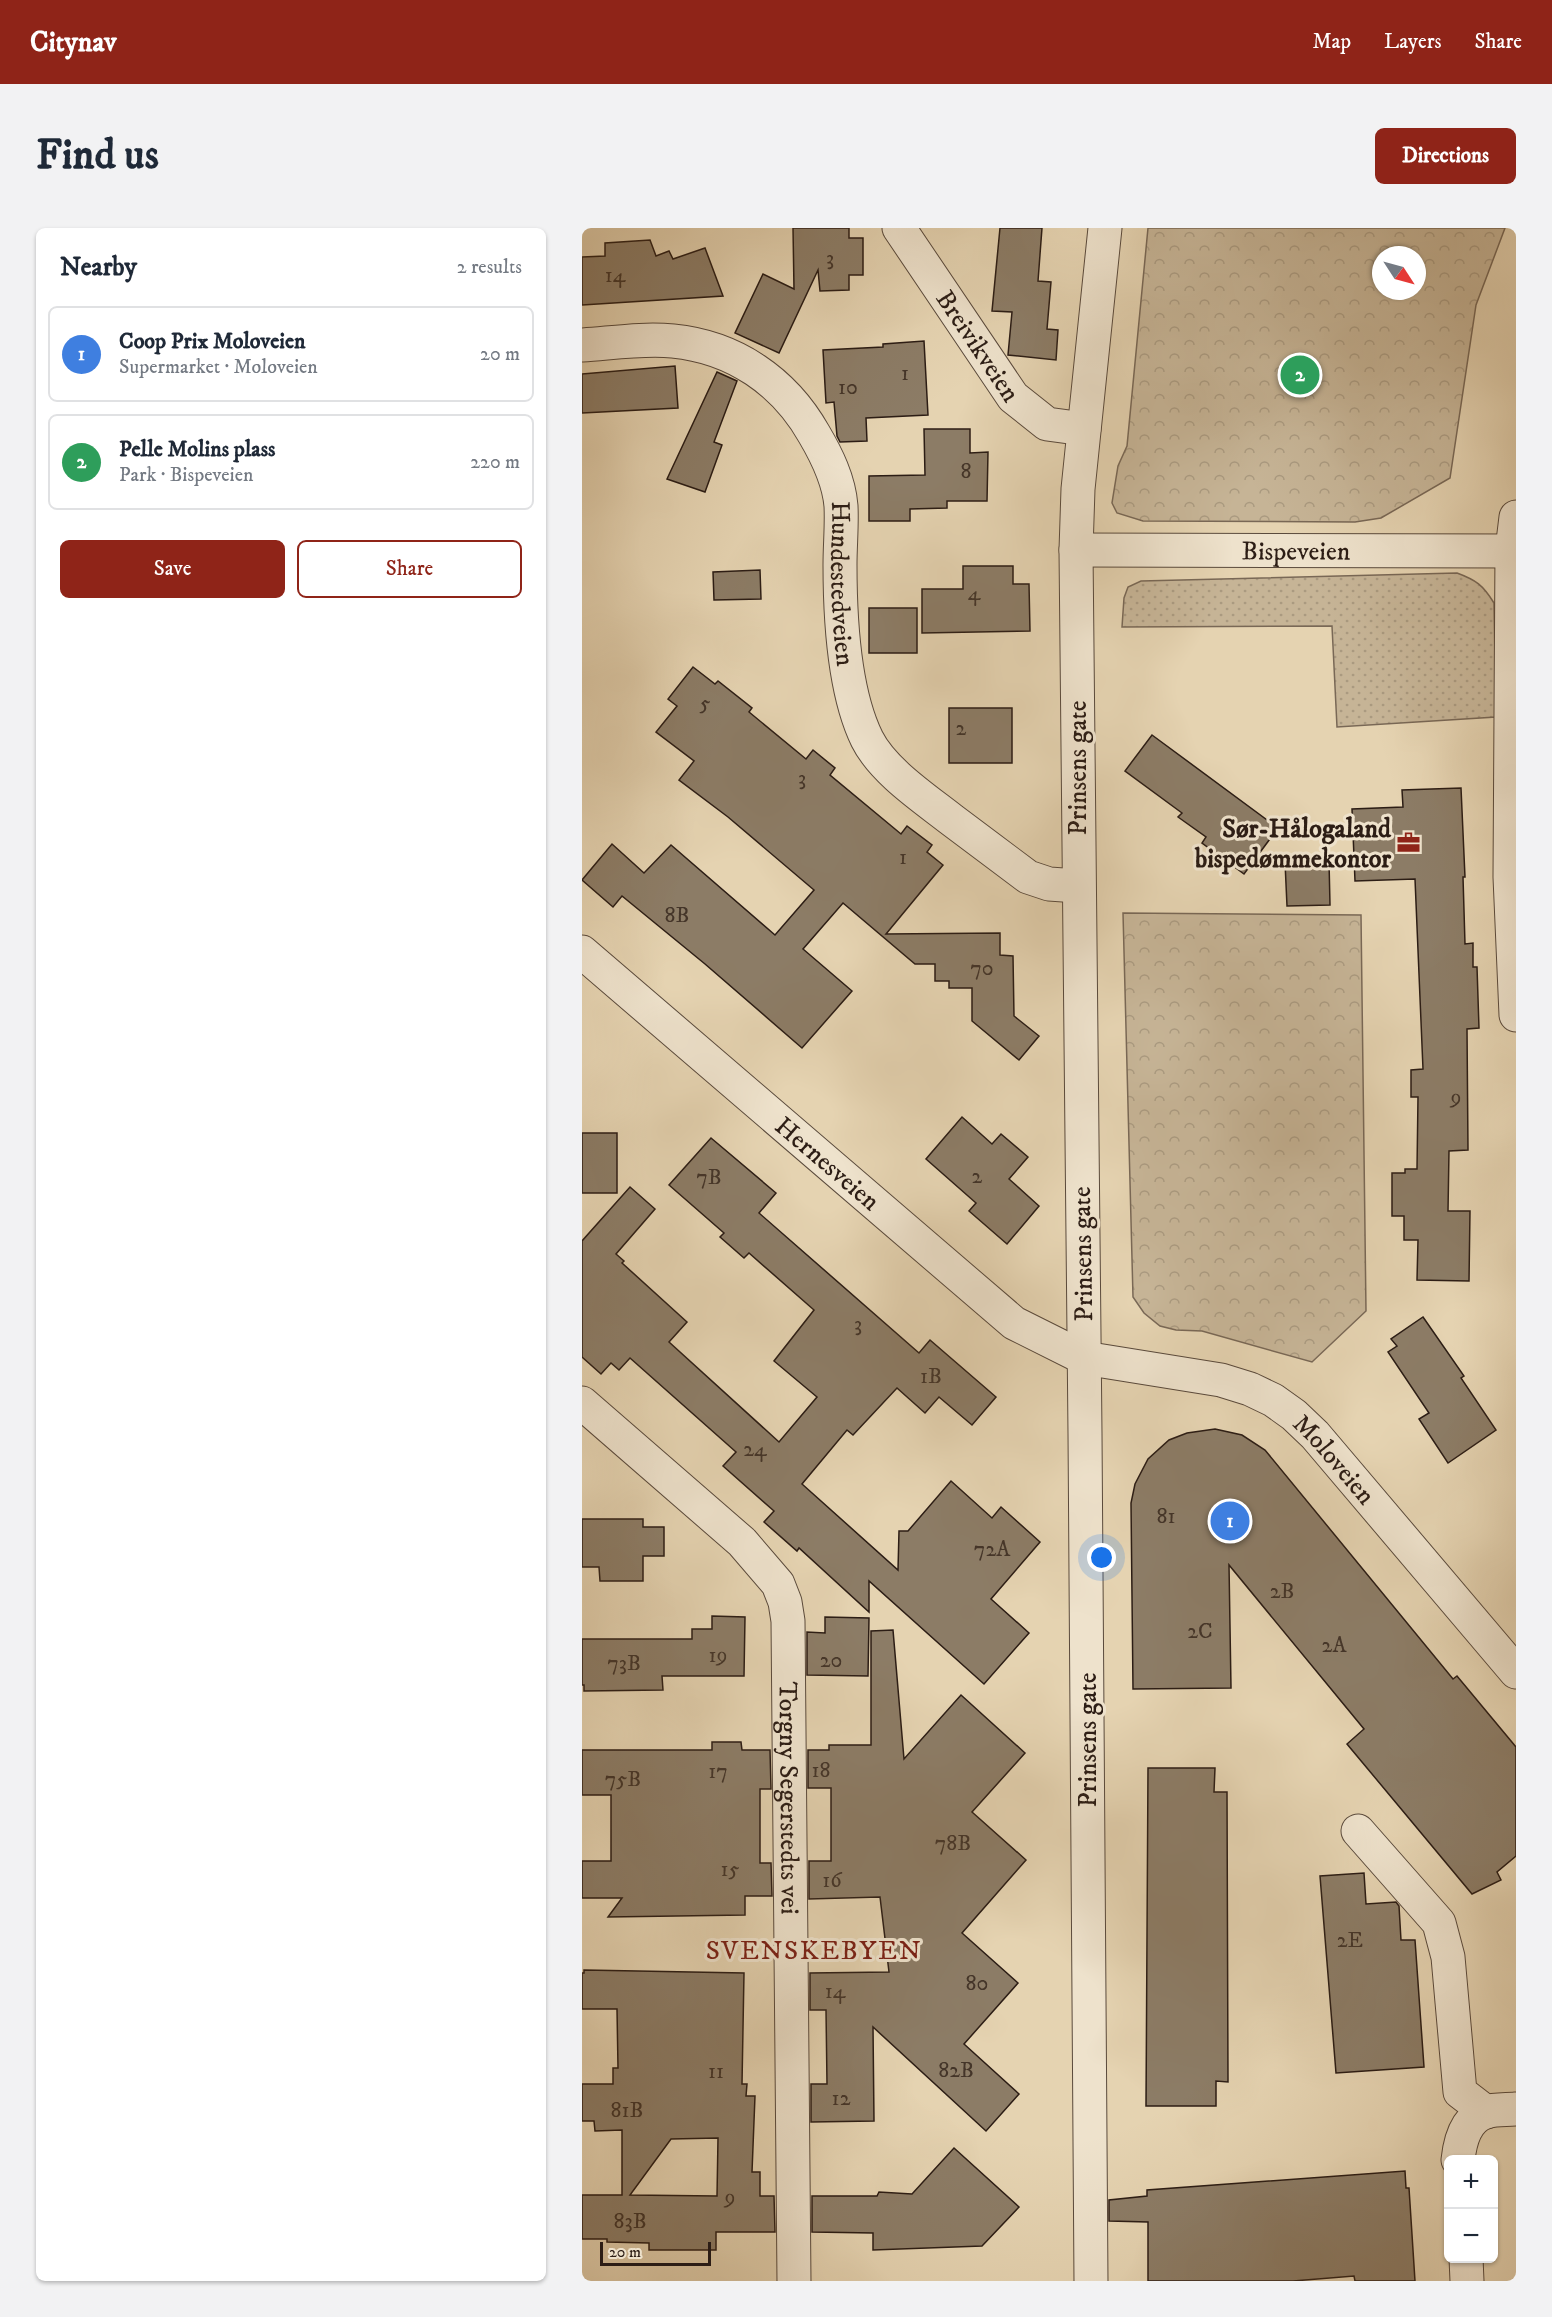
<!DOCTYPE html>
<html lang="en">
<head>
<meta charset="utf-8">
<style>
	:root { --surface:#fff; --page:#f2f2f3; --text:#1f2937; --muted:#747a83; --line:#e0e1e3; --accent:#8f2418 }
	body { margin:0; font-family:"IM FELL DW Pica",serif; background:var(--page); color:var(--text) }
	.controls { position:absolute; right:18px; bottom:18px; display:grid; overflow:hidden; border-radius:9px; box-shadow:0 2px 4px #0004 }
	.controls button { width:54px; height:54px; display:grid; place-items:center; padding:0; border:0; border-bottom:2px solid var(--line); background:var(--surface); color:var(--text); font:30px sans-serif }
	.compass { position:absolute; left:790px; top:18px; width:54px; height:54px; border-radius:50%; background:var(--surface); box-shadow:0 2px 4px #0004; rotate:126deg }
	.scale { position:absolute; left:18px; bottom:15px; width:111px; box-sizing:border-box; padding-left:6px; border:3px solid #2c1d15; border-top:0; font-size:16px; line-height:21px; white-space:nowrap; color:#2c1d15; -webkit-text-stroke:4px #eee2cc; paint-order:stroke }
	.you { position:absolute; left:520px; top:1330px; width:21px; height:21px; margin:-15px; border:4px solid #fff; border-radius:50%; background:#1a73e8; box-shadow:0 0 0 9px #1a73e833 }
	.badge { display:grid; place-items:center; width:39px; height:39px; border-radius:50%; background:var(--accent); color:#fff; font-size:20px; font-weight:700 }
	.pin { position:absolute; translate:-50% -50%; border:3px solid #fff; box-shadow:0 2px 6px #0006 }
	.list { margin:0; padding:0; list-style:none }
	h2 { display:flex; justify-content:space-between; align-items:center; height:78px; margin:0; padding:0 24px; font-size:26px }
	h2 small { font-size:20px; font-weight:400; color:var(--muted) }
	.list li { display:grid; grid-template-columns:39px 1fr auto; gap:18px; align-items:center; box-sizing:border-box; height:96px; margin:0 12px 12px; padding:0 12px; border:2px solid var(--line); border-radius:9px }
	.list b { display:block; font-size:22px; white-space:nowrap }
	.list p { margin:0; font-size:20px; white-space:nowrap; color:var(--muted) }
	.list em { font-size:20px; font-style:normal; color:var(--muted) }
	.actions { display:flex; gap:12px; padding:18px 24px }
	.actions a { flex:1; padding:14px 0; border:2px solid var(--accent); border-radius:9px; text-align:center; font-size:21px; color:var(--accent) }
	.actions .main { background:var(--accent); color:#fff }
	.map { position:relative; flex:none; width:934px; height:2053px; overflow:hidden; border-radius:9px }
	header { display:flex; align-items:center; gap:36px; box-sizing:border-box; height:84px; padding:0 30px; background:var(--accent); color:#fff }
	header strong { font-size:28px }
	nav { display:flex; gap:33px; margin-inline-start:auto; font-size:21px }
	.intro { display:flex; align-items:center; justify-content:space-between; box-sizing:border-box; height:144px; padding:0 36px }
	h1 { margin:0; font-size:42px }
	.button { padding:15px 27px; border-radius:9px; background:var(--accent); color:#fff; font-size:21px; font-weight:700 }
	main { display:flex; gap:36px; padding:0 36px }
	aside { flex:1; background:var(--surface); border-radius:9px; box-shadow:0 2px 4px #0004 }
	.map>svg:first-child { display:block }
</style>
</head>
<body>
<header>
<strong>Citynav</strong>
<nav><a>Map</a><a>Layers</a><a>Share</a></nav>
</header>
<div class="intro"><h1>Find us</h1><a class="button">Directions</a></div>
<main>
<aside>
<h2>Nearby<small>2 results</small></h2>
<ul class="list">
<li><span class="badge" style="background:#3f7fe0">1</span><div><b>Coop Prix Moloveien</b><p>Supermarket · Moloveien</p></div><em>20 m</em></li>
<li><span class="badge" style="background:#2e9e5b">2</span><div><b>Pelle Molins plass</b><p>Park · Bispeveien</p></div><em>220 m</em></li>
</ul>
<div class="actions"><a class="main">Save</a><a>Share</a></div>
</aside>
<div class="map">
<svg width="934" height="2053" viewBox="0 0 934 2053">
	<defs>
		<pattern id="grass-dots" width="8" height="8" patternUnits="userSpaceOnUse" patternTransform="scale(1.5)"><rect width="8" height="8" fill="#c6b496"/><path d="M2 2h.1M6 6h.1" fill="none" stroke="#aa9a80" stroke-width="1.8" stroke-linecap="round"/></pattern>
		<pattern id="park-crowns" width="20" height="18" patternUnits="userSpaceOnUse" patternTransform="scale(1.5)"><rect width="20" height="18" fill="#c6b496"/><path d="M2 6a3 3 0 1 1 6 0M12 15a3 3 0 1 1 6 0" fill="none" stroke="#aa9a80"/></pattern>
	</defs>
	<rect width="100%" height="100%" fill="#e5d3b1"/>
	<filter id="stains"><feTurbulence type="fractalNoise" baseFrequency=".00333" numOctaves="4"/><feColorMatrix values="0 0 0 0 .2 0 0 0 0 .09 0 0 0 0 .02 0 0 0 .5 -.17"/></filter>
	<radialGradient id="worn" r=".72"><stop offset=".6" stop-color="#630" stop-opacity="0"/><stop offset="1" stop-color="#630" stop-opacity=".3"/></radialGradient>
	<!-- grass -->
	<path fill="url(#grass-dots)" stroke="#796856" stroke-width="1.5" d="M875,345C894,352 901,357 912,375L914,489L755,499L750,398L540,399L542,370L546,359L559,353Z"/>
	<!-- park -->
	<g fill="url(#park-crowns)" stroke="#796856" stroke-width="1.5" fill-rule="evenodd">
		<path d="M566,0H923L894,77L868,250L799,290L773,294L561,293L535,285L530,275L536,238L545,218ZM799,27H835V63H799Z"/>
		<path d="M541,685L779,687L784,1083L730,1134L620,1103L594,1102L578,1098L562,1085L551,1069Z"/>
	</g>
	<!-- building -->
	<g fill="#8c7c66" stroke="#2c1d15" stroke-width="1.5" fill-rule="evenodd">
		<path d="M211,0H267V10H281V47H267V62L238,63L236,42L197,125L153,105L181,46L212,61Z"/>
		<path d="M418,0H460L456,53L469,54L465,101L476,102L474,132L426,127L430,84L410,83Z"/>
		<path d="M68,12L74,28L87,23L91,31L123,20L141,68L0,77V29L23,28V15Z"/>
		<path d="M342,113L346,187L284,190L285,213L258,214L255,208L252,174L244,175L241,122L301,119V116Z"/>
		<path d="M93,138L96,180L0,185V146Z"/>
		<path d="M135,144L155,153L132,214L140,217L123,264L85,251Z"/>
		<path d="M342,201H388V225L406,224L405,273H365V280L328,281V293H287V248L343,247Z"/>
		<path d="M381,338H431V356H447L448,403L340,405V361H381Z"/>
		<path d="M178,342L179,371L132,372L131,344Z"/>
		<rect x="287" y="380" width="48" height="45"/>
		<path d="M111,439L133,456L136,453L170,480L167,484L224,531L231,522L253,540L248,547L319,606L325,598L350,617L345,624L361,637L304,706L418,705V727L431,728L432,788L457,808L437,832L390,793V760H367V753H353V736H333L261,675L221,721L270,763L220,820L123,736L40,668L31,679L0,652L30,616L62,645L89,617L193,707L232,662L146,589L97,552L112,533L74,504L95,478L86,471Z"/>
		<rect x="367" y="480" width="63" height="55"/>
		<path d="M570,507L696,600L662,646L620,615L624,609L596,589L600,585L543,543Z"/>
		<path d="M879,560L883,649H881L883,716L891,715V739H895L897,800L885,801L886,922L867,923L866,983H888L887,1053L835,1052L836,1012H822V988H810V945H823V941H835L836,869H829V842L841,841L833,651L773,653L770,581L821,579L820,562Z"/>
		<path d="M747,633L748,677L705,678L703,634Z"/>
		<path d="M380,889L410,916L419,906L446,929L427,951L457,978L425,1016L387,983L394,975L344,931Z"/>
		<rect x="0" y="905" width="35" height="60"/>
		<path d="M129,910L194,965L177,985L337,1125L348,1112L414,1169L390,1197L357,1169L343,1185L315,1160L271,1207L265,1202L220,1256L316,1342L317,1303H326L369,1253L410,1290L419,1279L458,1314L409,1371L447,1405L402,1456L287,1353V1384L217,1320L215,1323L182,1294L192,1283L141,1238L154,1224L48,1130L37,1142L29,1135L19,1146L0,1129V1013L48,959L73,981L34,1026L42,1033L40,1035L105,1094L87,1114L197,1214L235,1169L192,1133L232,1082L167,1025L162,1030L138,1009L142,1005L87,957Z"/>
		<path d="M841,1089L882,1148L879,1150L914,1202L866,1235L837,1191L847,1185L806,1124L815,1118L809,1111Z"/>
		<path d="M633,1201L660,1207L683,1222L871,1451L875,1448L934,1519V1628L915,1644L919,1652L890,1666L765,1516L782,1501L647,1337L649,1460L551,1461L549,1275L553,1256L566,1231L587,1212L605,1205Z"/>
		<path d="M0,1291H61V1299H82V1328H61V1353H18L17,1339H0Z"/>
		<path d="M130,1388L163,1389L162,1448H80L81,1462L2,1463V1457H0V1411H110V1401H130Z"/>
		<path d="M243,1389L287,1390L286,1448L225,1447V1404L243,1405Z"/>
		<path d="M311,1402L322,1531L379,1467L443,1525L390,1584L444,1632L380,1705L436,1755L382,1816L437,1866L404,1903L291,1799L292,1893L229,1894V1856H245L244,1782H228V1745L307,1744L298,1669L227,1671V1633H249V1560H226V1522H247V1517H289V1403Z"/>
		<path d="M130,1514H159L160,1522H188L189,1561H178V1635H189L190,1668H163V1687L26,1689L40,1670H0V1633H29V1567H0V1522H130Z"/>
		<path d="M566,1540H633L632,1564H645L646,1854L634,1853V1878H564Z"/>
		<path d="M782,1645L784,1676L814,1674L817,1678L819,1712H833L842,1839L754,1845L738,1648Z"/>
		<path d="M2,1742L162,1745L160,1856H165L164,1868H173L170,1944H178V1968H192L193,2004H134V2022H67V2015L25,2014V2011H0V1967H40V1902L13,1903L12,1893H0V1856H31V1840H36L35,1781H0V1745H2ZM136,1910L135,1968L48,1967L89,1911Z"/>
		<path d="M372,1920L437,1979L400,2018L291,2022V2005L230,2004V1968H295L297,1964L330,1966Z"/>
		<path d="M823,1943L824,1960H827L833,2053H773L772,2048L711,2053H566V1994L527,1993V1972L565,1968V1962Z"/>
	</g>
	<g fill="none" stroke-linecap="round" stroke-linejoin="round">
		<defs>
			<g id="minor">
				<path id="s1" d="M317,0L431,169L465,196L502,201"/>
				<path id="s2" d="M0,117C30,115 61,110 91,113C152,119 202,153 232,206C245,228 257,252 259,278C260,297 258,317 258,337C258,389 262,464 285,511C301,543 342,570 370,592C395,611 421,630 446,649L467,656L496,658"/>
				<path d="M934,289L930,322L928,649L934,787"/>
				<path id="s3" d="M494,322L934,323"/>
				<path id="s4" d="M0,724L432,1095L502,1130L639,1152L668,1161L691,1172L712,1187L733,1207L934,1444"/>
				<path id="s5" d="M0,1175L160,1314L196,1356L203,1374L206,1393L212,2053"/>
				<path d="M776,1603L857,1695L866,1729L878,1864L904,1884"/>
				<path d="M876,1932C878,1913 884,1890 904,1884C913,1881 925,1882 934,1881"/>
				<path d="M884,2030L885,2053"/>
				<path d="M509,2053L503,1205L494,322L496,261L523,0"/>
			</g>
		</defs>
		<!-- minor casing -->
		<use href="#minor" stroke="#5a4a3c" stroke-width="35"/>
		<!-- minor -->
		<use href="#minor" stroke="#eee2cc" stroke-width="33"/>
	</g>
	<!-- icons -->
	<defs>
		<symbol id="office-bare" viewBox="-9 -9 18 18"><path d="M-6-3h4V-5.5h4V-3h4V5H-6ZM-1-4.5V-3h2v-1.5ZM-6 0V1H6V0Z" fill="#8f2418" stroke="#eee2cc" stroke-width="2.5" paint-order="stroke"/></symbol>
	</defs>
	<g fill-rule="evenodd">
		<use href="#office-bare" x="810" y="598" width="33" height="33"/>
	</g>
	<g text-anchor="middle" stroke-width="6" stroke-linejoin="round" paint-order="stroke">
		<!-- number labels -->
		<g font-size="22" fill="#443529">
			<text x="248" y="37">3</text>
			<text x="33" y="54">14</text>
			<text x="323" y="152">1</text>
			<text x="266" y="166">10</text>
			<text x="384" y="250">8</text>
			<text x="392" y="372">4</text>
			<text x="123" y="482">5</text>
			<text x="379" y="507">2</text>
			<text x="220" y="557">3</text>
			<text x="321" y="636">1</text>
			<text x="95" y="694">8B</text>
			<text x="400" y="747">70</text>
			<text x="874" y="876">9</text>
			<text x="395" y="955">2</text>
			<text x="127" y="956">7B</text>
			<text x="276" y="1103">3</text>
			<text x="349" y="1155">1B</text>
			<text x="173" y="1228">24</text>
			<text x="584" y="1295">81</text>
			<text x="410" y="1328">72A</text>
			<text x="700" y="1370">2B</text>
			<text x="618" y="1410">2C</text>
			<text x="752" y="1424">2A</text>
			<text x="136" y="1434">19</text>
			<text x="249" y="1439">20</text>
			<text x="42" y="1442">73B</text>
			<text x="239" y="1549">18</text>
			<text x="136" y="1550">17</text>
			<text x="41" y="1558">75B</text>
			<text x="371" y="1622">78B</text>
			<text x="148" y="1648">15</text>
			<text x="250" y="1659">16</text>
			<text x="768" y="1719">2E</text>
			<text x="395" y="1762">80</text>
			<text x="253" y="1770">14</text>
			<text x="374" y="1849">82B</text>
			<text x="134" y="1850">11</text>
			<text x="259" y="1877">12</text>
			<text x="45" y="1889">81B</text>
			<text x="148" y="1976">9</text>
			<text x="48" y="2000">83B</text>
		</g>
		<!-- street labels -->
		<g font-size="26" fill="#2c1d15" stroke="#eee2cc">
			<text dy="9" stroke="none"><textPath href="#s1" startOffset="142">Breivikveien</textPath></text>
			<text dy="9" stroke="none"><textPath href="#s3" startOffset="220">Bispeveien</textPath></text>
			<text dy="9" stroke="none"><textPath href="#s2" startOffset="422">Hundestedveien</textPath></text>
			<text transform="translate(495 540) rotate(-90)" y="9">Prinsens gate</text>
			<text dy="9" stroke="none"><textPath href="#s4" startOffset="324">Hernesveien</textPath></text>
			<text transform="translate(500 1026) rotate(-91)" y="9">Prinsens gate</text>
			<text dy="9" stroke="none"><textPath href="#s4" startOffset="928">Moloveien</textPath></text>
			<text transform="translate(505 1512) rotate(-90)" y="9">Prinsens gate</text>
			<text dy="9" stroke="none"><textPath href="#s5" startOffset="483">Torgny Segerstedts vei</textPath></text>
		</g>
		<!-- poi labels -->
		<g font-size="26" font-weight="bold" fill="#2c1d15" stroke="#eee2cc" text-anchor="end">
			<text x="809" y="609">Sør-Hålogaland<tspan x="809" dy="30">bispedømmekontor</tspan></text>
		</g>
		<!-- neighbourhood labels -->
		<g font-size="27" letter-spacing="1.5" fill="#7a1f14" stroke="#eee2cc">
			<text x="232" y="1731">SVENSKEBYEN</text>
		</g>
	</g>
	<rect width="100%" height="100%" filter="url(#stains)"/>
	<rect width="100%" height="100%" fill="url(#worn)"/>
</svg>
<div class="controls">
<button>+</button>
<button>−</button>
</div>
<svg class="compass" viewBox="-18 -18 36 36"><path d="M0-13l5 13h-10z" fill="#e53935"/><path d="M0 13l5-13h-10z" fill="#747a83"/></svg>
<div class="scale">20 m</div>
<div class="you"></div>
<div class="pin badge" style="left:648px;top:1293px;background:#3f7fe0">1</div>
<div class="pin badge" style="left:718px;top:147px;background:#2e9e5b">2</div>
</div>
</main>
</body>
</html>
